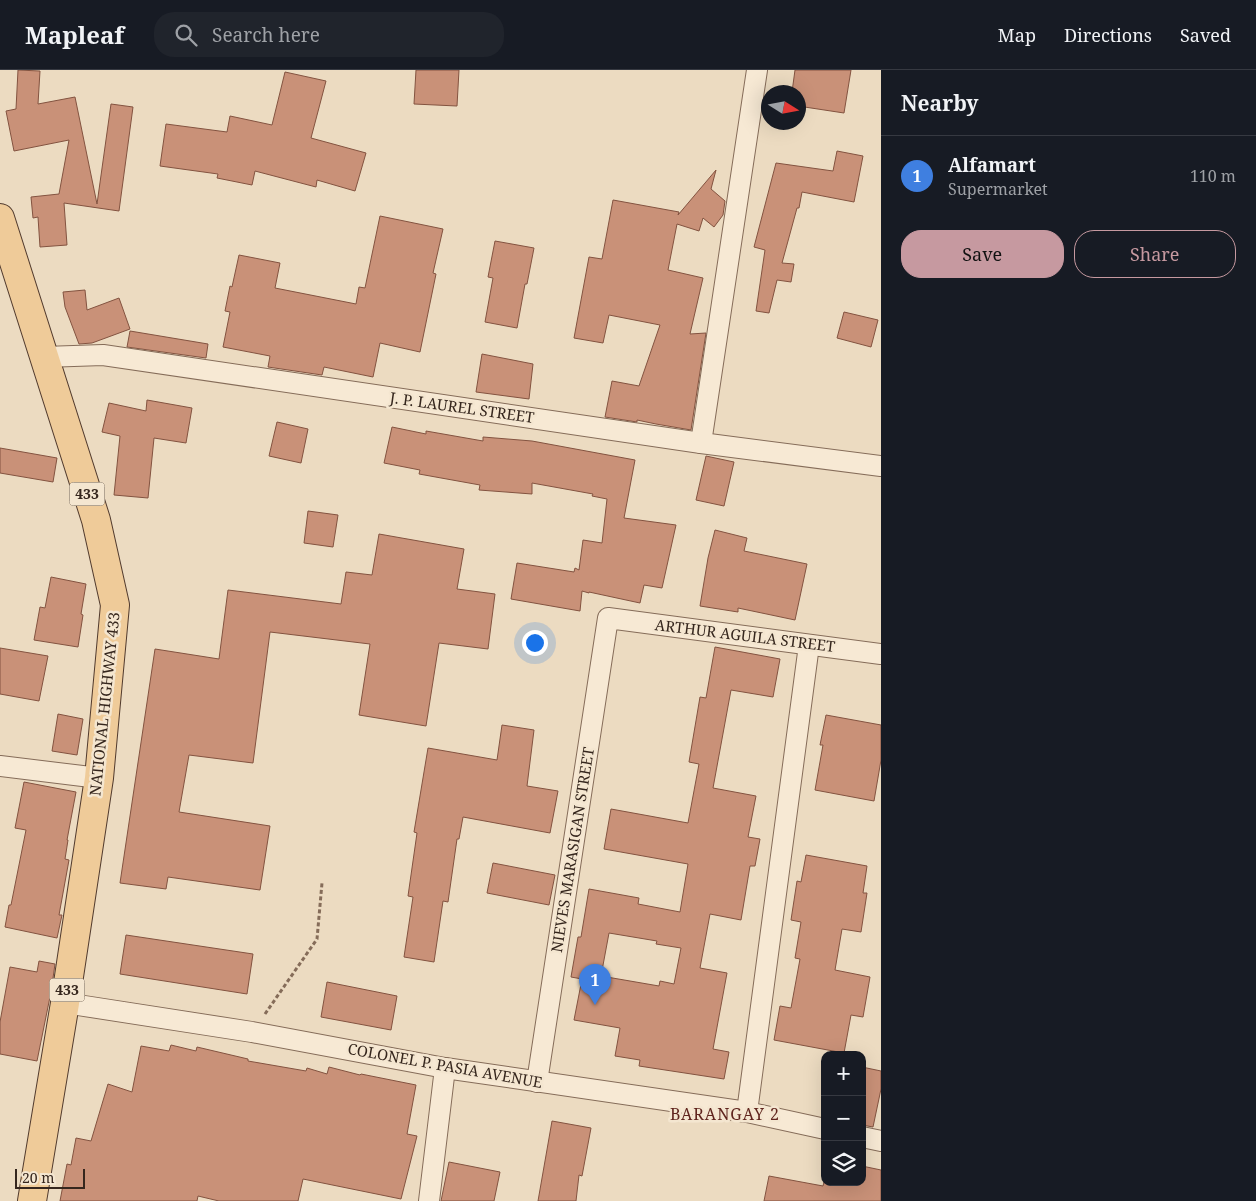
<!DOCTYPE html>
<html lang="en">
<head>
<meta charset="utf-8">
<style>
	:root { --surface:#171b24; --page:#20242c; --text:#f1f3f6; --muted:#9ea1a6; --line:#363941; --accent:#c699a0 }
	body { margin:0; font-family:"Noto Serif",serif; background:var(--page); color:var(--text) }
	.controls { position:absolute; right:15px; bottom:15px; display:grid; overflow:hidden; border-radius:10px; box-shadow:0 5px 20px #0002 }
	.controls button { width:45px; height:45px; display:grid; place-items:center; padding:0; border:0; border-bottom:1px solid var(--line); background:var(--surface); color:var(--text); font:25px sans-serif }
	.compass { position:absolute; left:761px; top:15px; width:45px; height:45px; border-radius:50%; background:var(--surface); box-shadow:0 5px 20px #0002; rotate:101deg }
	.scale { position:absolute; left:15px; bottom:12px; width:70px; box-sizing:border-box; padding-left:5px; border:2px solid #35261d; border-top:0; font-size:14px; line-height:18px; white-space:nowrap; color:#35261d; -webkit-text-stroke:4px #f4e6d0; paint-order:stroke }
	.you { position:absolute; left:534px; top:572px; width:18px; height:18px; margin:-12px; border:4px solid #fff; border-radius:50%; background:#1a73e8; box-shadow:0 0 0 8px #1a73e833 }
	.badge { display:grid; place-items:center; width:32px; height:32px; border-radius:50%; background:var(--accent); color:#fff; font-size:16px; font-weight:700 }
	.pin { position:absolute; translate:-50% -41px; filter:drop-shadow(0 1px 2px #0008) }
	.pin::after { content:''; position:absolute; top:26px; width:18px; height:15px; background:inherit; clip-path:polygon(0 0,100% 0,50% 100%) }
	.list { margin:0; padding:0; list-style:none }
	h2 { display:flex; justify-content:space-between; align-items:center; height:65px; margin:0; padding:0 20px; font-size:21px }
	h2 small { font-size:16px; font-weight:400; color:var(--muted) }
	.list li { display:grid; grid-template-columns:32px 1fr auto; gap:15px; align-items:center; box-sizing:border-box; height:80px; padding:0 20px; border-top:1px solid var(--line) }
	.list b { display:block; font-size:19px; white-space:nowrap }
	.list p { margin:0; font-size:16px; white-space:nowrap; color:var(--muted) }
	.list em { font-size:16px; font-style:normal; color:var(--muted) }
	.actions { display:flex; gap:10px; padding:15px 20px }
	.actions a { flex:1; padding:11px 0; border:1px solid var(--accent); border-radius:20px; text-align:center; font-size:18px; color:var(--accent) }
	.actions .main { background:var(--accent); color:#111 }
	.icon { flex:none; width:28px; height:28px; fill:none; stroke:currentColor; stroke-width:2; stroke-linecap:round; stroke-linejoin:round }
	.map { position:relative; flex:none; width:881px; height:1131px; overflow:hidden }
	header { display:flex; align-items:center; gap:30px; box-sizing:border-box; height:70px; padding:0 25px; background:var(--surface); border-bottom:1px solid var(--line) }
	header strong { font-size:24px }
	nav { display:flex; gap:28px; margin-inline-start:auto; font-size:18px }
	.search { width:350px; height:45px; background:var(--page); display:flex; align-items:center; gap:12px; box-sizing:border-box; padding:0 18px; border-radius:20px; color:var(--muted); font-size:19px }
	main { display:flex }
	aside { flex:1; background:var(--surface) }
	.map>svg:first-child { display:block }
</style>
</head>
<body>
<header>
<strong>Mapleaf</strong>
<div class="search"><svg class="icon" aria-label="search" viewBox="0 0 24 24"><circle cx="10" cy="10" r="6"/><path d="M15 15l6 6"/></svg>Search here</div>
<nav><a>Map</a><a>Directions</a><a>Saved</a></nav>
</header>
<main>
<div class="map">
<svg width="881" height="1131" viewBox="0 0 881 1131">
	<rect width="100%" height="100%" fill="#ecdbc1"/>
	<!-- building -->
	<g fill="#c99178" stroke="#835340" fill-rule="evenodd">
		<path d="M18,0L40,1L38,34L75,27L97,134L111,34L133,37L119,141L64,133L67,175L40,177L38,147L33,148L31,127L59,124L69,70L14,81L6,41L16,39Z"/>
		<path d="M416,0H459L457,36L414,34Z"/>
		<path d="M795,0H851L844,43L798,36V22H792Z"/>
		<path d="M285,2L326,11L311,68L366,83L355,121L317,110L316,117L255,101L252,115L217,108L218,104L160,96L166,54L227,62L230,46L272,55Z"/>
		<path d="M837,81L863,86L854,132L802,122L799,138H797L782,193L794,194L791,212L777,210L769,243L756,241L765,180L754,177L776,93L833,101Z"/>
		<path d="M716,100L711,119L725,131L723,145L714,157L703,148L699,161L677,154L668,200L703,208L690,264L706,263L691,360L656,354L637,350V352L605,347L612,311L639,316L660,255L609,245L603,273L574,268L589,187L602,189L613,130L679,142L678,145Z"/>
		<path d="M380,146L443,159L433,203L436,204L420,282L380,273L373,307L324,297L322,305L268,297L270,286L223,277L230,242L225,241L230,216L232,217L239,185L280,193L275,218L356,234L359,217L365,218Z"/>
		<path d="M495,171L534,178L527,214H525L517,258L485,252L493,208L488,207Z"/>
		<path d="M85,220L87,240L119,228L130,259L92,273L79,274L65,237L63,222Z"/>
		<path d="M844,242L878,250L871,277L837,268Z"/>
		<path d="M130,261L208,274L206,288L127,277Z"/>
		<path d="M482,284L533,294L529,329L476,322Z"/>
		<path d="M147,330L192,338L186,373L154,368L148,428L114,425L120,366L102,362L109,333L146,341Z"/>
		<path d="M277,352L308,359L301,393L269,386Z"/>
		<path d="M392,357L426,364V361L483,371V367L532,371L635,390L624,448L676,455L662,518L644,515L640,533L589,522V523L582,521L580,541L511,529L517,493L574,502L575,498L579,500L583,470L602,473L607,429L592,426L593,424L532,413V424L479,420L480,415L419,404L420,400L384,393Z"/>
		<path d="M0,378L57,388L53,412L0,403Z"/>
		<path d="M706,386L734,392L724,436L696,430Z"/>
		<path d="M308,441L338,445L333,477L304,473Z"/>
		<path d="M715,460L747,468L744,481L807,494L795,550L738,538V542L700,536L708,488Z"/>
		<path d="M379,464L464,479L457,519L495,524L488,579L439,573L426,656L359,645L370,574L270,562L253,693L189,685L179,742L270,756L260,820L168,807L166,819L120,813L155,579L219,589L228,520L341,534L346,502L372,505Z"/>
		<path d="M51,507L86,514L81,544L83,545L78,577L34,570L40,537L45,538Z"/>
		<path d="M715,577L780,589L773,627L731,620L713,718L756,726L748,767L760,769L755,796H750L741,850L710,844L700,898L727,903L713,979L729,982L724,1009L639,996L640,990L615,986L620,958L574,950L582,909L571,907L578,867H581L589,819L639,828L638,834L680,842L688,794L604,779L611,739L688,753L699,694L689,692L700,627L706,628ZM609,863L657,871L656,874L681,878L674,914L660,911L659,916L601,906Z"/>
		<path d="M0,578L48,586L39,631L0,624Z"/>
		<path d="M58,644L83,649L77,685L52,681Z"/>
		<path d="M826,645L881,655V690L874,731L815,720L823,675H820Z"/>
		<path d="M502,655L534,660L527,716L558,721L550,763L463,747L459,769H457L448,832L443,831L434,892L404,887L413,827L408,826L417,763L414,762L428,678L497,690Z"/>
		<path d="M24,712L76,722L67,770H68L65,789L69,790L59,845H62L57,868L5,857L9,835H11L26,760L15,758Z"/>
		<path d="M806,785L867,796L863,823H867L861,862L842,859L835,900L870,907L863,947L851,945L844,983L774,970L780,936L791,938L800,889L795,888L801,852L791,850L797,811L801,812Z"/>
		<path d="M493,793L555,805L549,835L487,823Z"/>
		<path d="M126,865L253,884L247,924L120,904Z"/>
		<path d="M39,891L55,894L51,922L37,991L0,984V952L10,897L37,902Z"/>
		<path d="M327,912L397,926L391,960L321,947Z"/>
		<path d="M171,975L196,981L197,977L248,989V991L306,1001L307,998L327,1004L329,997L360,1005L361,1004L416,1015L407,1064L417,1066L401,1129L303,1109L298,1131H219L198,1126L197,1131H60L67,1094L71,1095L76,1068L91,1071L108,1014L132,1022L141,976L169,981Z"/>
		<path d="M862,997L881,1001V1019L873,1057L862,1055Z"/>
		<path d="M552,1051L591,1058L582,1106L579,1105L576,1131H538Z"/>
		<path d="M449,1092L500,1102L494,1131H441Z"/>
		<path d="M862,1096L881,1100V1131H764L769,1106L823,1116L824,1112H862Z"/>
	</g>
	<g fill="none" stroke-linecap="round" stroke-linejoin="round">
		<defs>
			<g id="street">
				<path d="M44,287L103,285L701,373L881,396"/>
				<path d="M701,373L757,0"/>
				<path d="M0,696L99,708"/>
				<path d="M65,933L252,962L445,998L747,1042L825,1059"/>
				<path d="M537,1012L608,548L881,584"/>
				<path d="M747,1042L809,575"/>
				<path d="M862,1067L881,1071"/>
				<path d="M429,1131L445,998"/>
			</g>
			<path id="primary" d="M0,148L96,450L115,535L99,708L65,933L32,1131"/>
		</defs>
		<!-- street casing -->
		<use href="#street" stroke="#856c59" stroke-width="22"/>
		<!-- primary casing -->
		<use href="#primary" stroke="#523b2e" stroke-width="30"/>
		<!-- path -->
		<path stroke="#856c59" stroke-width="3" stroke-dasharray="4 2.5" stroke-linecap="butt" d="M265,944L317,869L322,813"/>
		<!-- street -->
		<use href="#street" stroke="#f7e9d4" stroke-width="20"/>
		<!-- primary -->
		<use href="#primary" stroke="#efcb99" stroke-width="28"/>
	</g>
	<g text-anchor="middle" stroke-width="5" stroke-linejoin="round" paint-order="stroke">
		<!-- shield labels -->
		<g fill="#f4e6d0" stroke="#6e6053" stroke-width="1">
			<rect x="69.5" y="412.5" width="35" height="23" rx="4"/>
			<rect x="49.5" y="908.5" width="35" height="23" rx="4"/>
		</g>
		<g font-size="14" font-weight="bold" fill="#35261d">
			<text x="87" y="429">433</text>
			<text x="67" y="925">433</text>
		</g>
		<!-- street labels -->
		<g font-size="15" fill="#35261d" stroke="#f4e6d0">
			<text transform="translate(462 338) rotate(8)" y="5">J. P. LAUREL STREET</text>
			<text transform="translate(745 566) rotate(7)" y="5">ARTHUR AGUILA STREET</text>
			<text transform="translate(105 634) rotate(-84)" y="5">NATIONAL HIGHWAY 433</text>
			<text transform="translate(573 780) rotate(-81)" y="5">NIEVES MARASIGAN STREET</text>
			<text transform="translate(445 996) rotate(10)" y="5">COLONEL P. PASIA AVENUE</text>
		</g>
		<!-- neighbourhood labels -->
		<g font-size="16" letter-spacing="1" fill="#60251e" stroke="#f4e6d0">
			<text x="725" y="1050">BARANGAY 2</text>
		</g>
	</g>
</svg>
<div class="controls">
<button>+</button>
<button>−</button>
<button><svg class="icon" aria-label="layers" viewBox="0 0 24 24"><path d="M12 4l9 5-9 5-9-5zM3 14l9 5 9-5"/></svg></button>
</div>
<svg class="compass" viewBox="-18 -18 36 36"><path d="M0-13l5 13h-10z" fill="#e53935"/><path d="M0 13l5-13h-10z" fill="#9ea1a6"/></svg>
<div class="scale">20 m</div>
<div class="you"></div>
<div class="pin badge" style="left:595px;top:935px;background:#3f7fe0">1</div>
</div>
<aside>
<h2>Nearby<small></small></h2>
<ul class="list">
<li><span class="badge" style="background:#3f7fe0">1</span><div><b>Alfamart</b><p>Supermarket</p></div><em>110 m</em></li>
</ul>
<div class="actions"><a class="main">Save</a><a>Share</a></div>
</aside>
</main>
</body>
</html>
